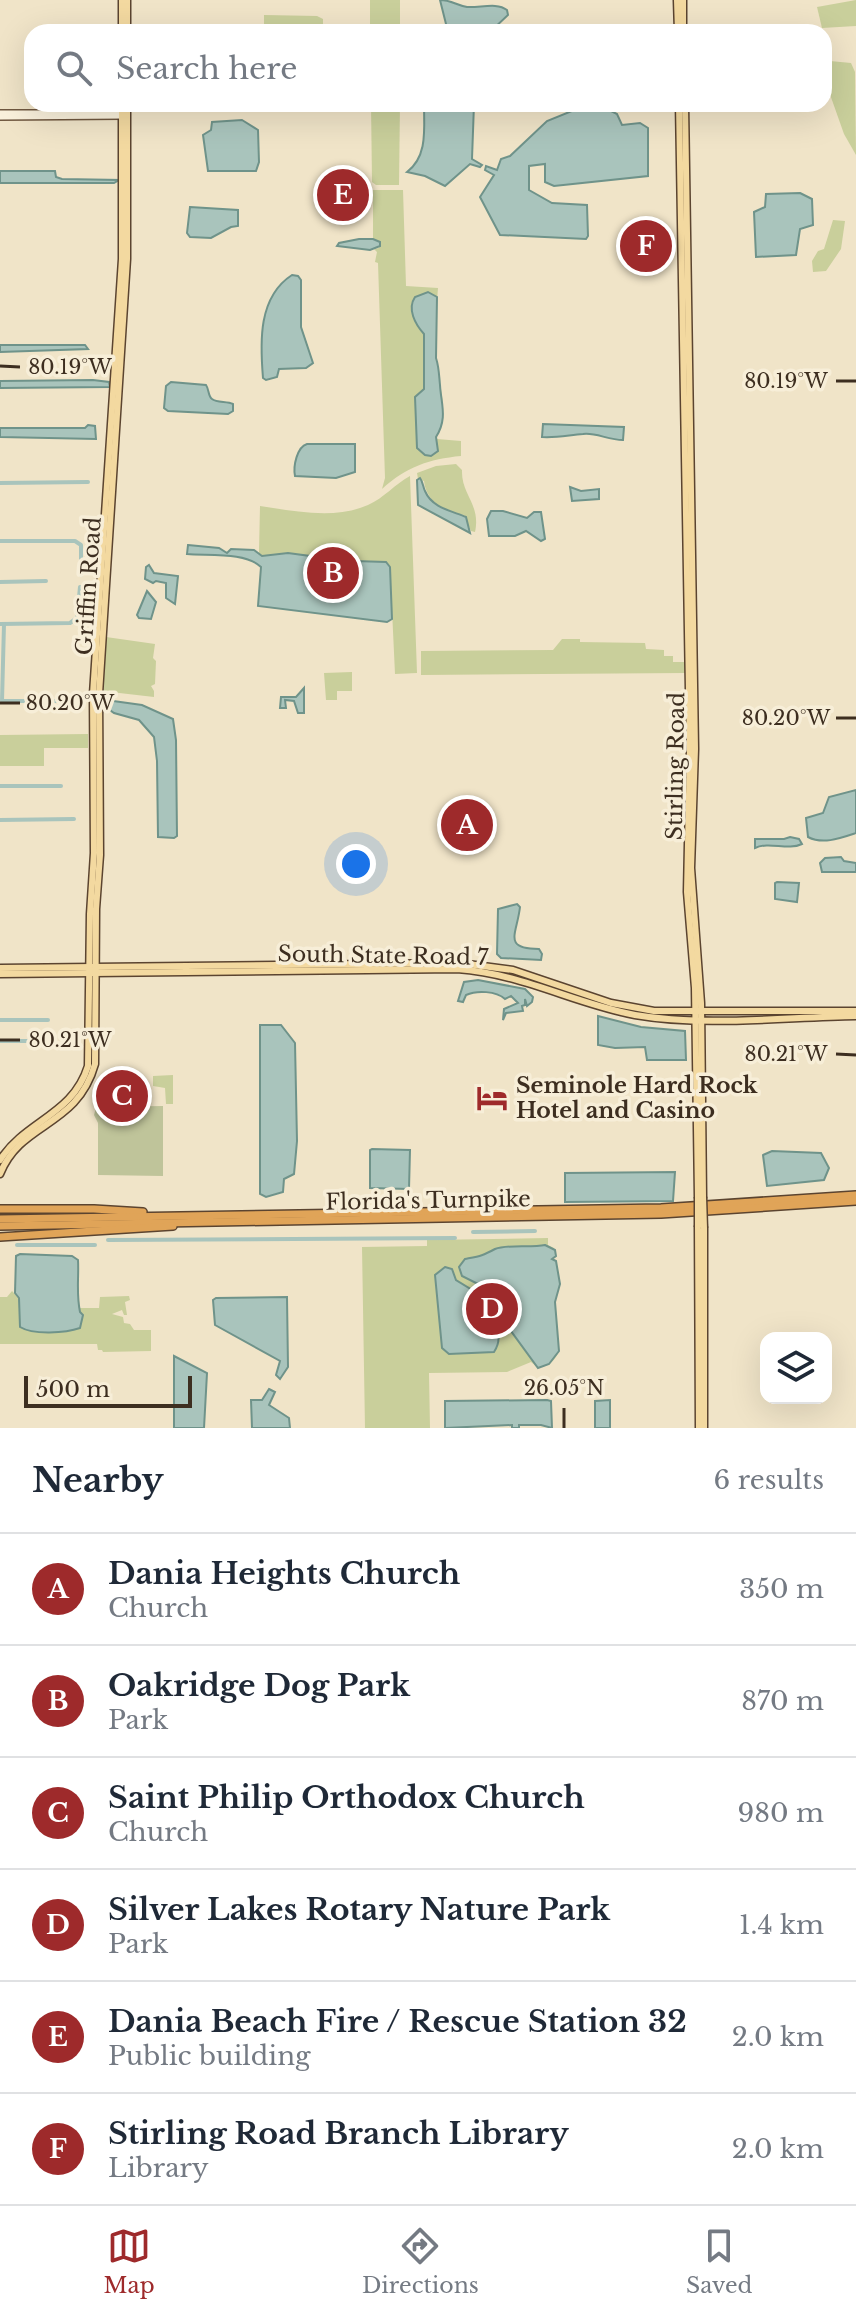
<!DOCTYPE html>
<html lang="en">
<head>
<meta charset="utf-8">
<style>
	:root { --surface:#fff; --page:#f2f2f3; --text:#1f2937; --muted:#747a83; --line:#e0e1e3; --accent:#9e2a2b }
	body { margin:0; font-family:"Libre Baskerville",serif; background:var(--page); color:var(--text) }
	.controls { position:absolute; right:24px; bottom:24px; display:grid; overflow:hidden; border-radius:16px; box-shadow:0 8px 32px #0002 }
	.controls button { width:72px; height:72px; display:grid; place-items:center; padding:0; border:0; border-bottom:2px solid var(--line); background:var(--surface); color:var(--text); font:40px sans-serif }
	.scale { position:absolute; left:24px; bottom:20px; width:168px; box-sizing:border-box; padding-left:8px; border:4px solid #3d2e20; border-top:0; font-size:22px; line-height:28px; white-space:nowrap; color:#3d2e20; -webkit-text-stroke:6px #f7eed8; paint-order:stroke }
	.you { position:absolute; left:356px; top:864px; width:28px; height:28px; margin:-20px; border:6px solid #fff; border-radius:50%; background:#1a73e8; box-shadow:0 0 0 12px #1a73e833 }
	.badge { display:grid; place-items:center; width:52px; height:52px; border-radius:50%; background:var(--accent); color:#fff; font-size:26px; font-weight:700 }
	.pin { position:absolute; translate:-50% -50%; border:4px solid #fff; box-shadow:0 2px 8px #0006 }
	.list { margin:0; padding:0; list-style:none }
	h2 { display:flex; justify-content:space-between; align-items:center; height:104px; margin:0; padding:0 32px; font-size:34px }
	h2 small { font-size:26px; font-weight:400; color:var(--muted) }
	.list li { display:grid; grid-template-columns:52px 1fr auto; gap:24px; align-items:center; box-sizing:border-box; height:112px; padding:0 32px; border-top:2px solid var(--line) }
	.list b { display:block; font-size:30px; white-space:nowrap }
	.list p { margin:0; font-size:26px; white-space:nowrap; color:var(--muted) }
	.list em { font-size:26px; font-style:normal; color:var(--muted) }
	.icon { flex:none; width:44px; height:44px; fill:none; stroke:currentColor; stroke-width:2; stroke-linecap:round; stroke-linejoin:round }
	.map { position:relative; flex:none; width:856px; height:1428px; overflow:hidden }
	.search { position:absolute; background:var(--surface); box-shadow:0 8px 32px #0002; left:24px; right:24px; top:24px; height:88px; display:flex; align-items:center; gap:20px; box-sizing:border-box; padding:0 28px; border-radius:24px; color:var(--muted); font-size:30px }
	.sheet { height:776px; background:var(--surface) }
	nav { display:flex; justify-content:space-around; align-items:center; box-sizing:border-box; height:112px; border-top:2px solid var(--line); background:var(--surface); font-size:22px; color:var(--muted) }
	nav a { display:grid; justify-items:center; gap:4px }
	nav .on { color:var(--accent) }
	.map>svg:first-child { display:block }
</style>
</head>
<body>
<div class="map">
<svg width="856" height="1428" viewBox="0 0 856 1428">
	<rect width="100%" height="100%" fill="#f0e4c8"/>
	<!-- green -->
	<g fill="#c9cf9b">
		<rect x="370" y="0" width="30" height="32"/>
		<path d="M856,0V26L822,28L817,7Z"/>
		<path d="M264,15L317,16L323,19V32H264Z"/>
		<path d="M830,61L851,63L855,72L856,155L844,134L827,86Z"/>
		<path d="M371,104H400L399,185H376L372,182Z"/>
		<path d="M373,190H403L406,286L438,288C436,311 435,335 436,357C438,385 451,412 436,437L437,439L461,441V456C429,459 406,467 382,489L385,478L378,263L375,262L377,252L374,249L379,248L380,242L373,239Z"/>
		<path d="M833,220L845,221L841,249L826,271L813,272L812,261L818,251L824,249Z"/>
		<path d="M456,464L462,470C461,495 481,504 475,532L471,531L464,515C445,512 426,502 424,481L418,479L417,473L436,466Z"/>
		<path d="M410,476L417,673L395,674L390,567L386,562H361C348,574 343,588 323,584L310,556L288,553L262,556L259,553L260,506C295,511 334,520 368,505C384,498 395,484 410,476Z"/>
		<path d="M106,637L155,644L153,658L156,661L155,684L151,686L154,691V697L102,691Z"/>
		<path d="M562,639H580V642L645,643L646,649L664,650V656H673V662H686V673L421,675V651L553,650Z"/>
		<path d="M352,672V691H337V700H326L324,673Z"/>
		<path d="M88,734V748H44V766H0V735Z"/>
		<path d="M173,1075V1104H166L165,1088L153,1086V1076Z"/>
		<path d="M548,1238V1245L554,1248L556,1254L552,1259L556,1261L560,1284L555,1302L559,1351C555,1361 549,1366 538,1368L531,1362L507,1372L429,1373L430,1428H365L362,1247L427,1246V1240Z"/>
		<path d="M12,1291L19,1298L20,1327L80,1312L79,1308H99L100,1297L129,1296L130,1300L125,1302L127,1315H124L122,1310L112,1314L123,1317L124,1323L130,1324L134,1330H151V1351L103,1352L102,1350H98L97,1344H0V1297H7Z"/>
	</g>
	<!-- cemetery -->
	<path fill="#bfc49a" d="M97,1104L106,1107L163,1106V1176L98,1175V1123L94,1115Z"/>
	<!-- water -->
	<g fill="#a9c4bc" stroke="#6f938a" stroke-width="2">
		<path d="M440,0C451,0 456,5 467,7C480,8 497,2 507,10L508,15L490,32H448Z"/>
		<path d="M424,104H474L472,159L482,165L480,167L470,164L445,186L425,176L407,172C428,156 424,129 424,104Z"/>
		<path d="M589,104H607V109L617,114L622,125L640,123L648,128V176L554,186L545,182V164L529,166V190L552,203L587,205L588,236L586,239L500,235L480,197L494,175L485,170L486,166L497,170L501,159L510,156L547,121Z"/>
		<path d="M242,120L258,130L259,162L256,171H208L203,135L211,130L212,122Z"/>
		<path d="M0,171H55L56,177L62,179L119,180L114,183H0Z"/>
		<path d="M800,193L812,199L813,225L800,229L796,255L756,257L754,212L765,207L766,194Z"/>
		<path d="M190,207L238,210V226L231,227L211,238L190,237L187,233Z"/>
		<path d="M359,239H373L380,242V246L370,250L337,246L339,243Z"/>
		<path d="M292,275L298,276L301,280V327L313,363L306,368L279,369L277,377L266,380L263,378C260,342 258,297 292,275Z"/>
		<path d="M428,292L437,297L436,358C439,367 439,375 440,385C441,404 448,418 436,437L438,451L431,456L425,455L417,448L415,397L424,389V334C415,324 407,309 415,297Z"/>
		<path d="M0,345H85L88,349L0,352Z"/>
		<path d="M93,380L109,382L110,387L0,388V381Z"/>
		<path d="M171,382L206,385C209,389 208,396 212,399C217,403 227,401 233,404V411L228,414L168,411L164,408L166,386Z"/>
		<path d="M543,424L624,427L623,440C608,440 595,432 583,434C569,435 557,438 542,437Z"/>
		<path d="M88,425L95,426L96,439L0,437V428H85Z"/>
		<path d="M307,444H355V472L336,478L295,476C293,466 297,447 307,444Z"/>
		<path d="M420,478C423,482 423,487 425,491C432,508 452,511 466,517L470,533L418,505L417,480Z"/>
		<path d="M570,487L581,491L599,489V499L572,501Z"/>
		<path d="M491,511H503L527,518L534,512H541L545,539L541,541L526,531L515,536H489L487,519Z"/>
		<path d="M188,545L219,548L227,553L231,549L254,550L262,556L288,553L310,556L319,581L333,586L343,582L355,561L386,562L390,567L392,619L387,622L258,606L261,567C246,552 208,556 187,554Z"/>
		<path d="M149,565L154,573L178,576L175,604L166,598V583L156,581L153,583L145,579L146,567Z"/>
		<path d="M147,591L156,602L151,619L139,618L137,615Z"/>
		<path d="M304,688V713H298L294,701L285,700L286,708H280L281,697H296Z"/>
		<path d="M106,700L142,705L173,719L176,740L177,836L174,838L158,837L157,761L154,737L139,720L114,713L103,705Z"/>
		<path d="M856,790V833C841,838 823,845 808,837L806,818L823,813L829,797Z"/>
		<path d="M790,837L799,839L802,844C787,851 770,841 755,848V839H784Z"/>
		<path d="M841,857L844,861L856,863V872H822L820,863L825,858Z"/>
		<path d="M777,882L799,883L797,902L775,899V883Z"/>
		<path d="M517,904L520,907C517,934 502,949 539,949L542,954L541,960L501,958L497,954L498,909Z"/>
		<path d="M478,980L525,989L533,997L532,1002L527,1006L525,999V1005L522,1006L523,1011L506,1013L503,1020L504,1009L518,1003L511,996L505,999C496,991 477,990 466,995L463,1002L458,1001L464,982Z"/>
		<path d="M598,1016L641,1027L685,1031L686,1060H647L645,1047L615,1048L598,1045Z"/>
		<path d="M260,1025H281L295,1043L297,1141L294,1174L284,1179L283,1192L266,1197L260,1194Z"/>
		<path d="M372,1149L410,1150L409,1189L370,1188V1150Z"/>
		<path d="M772,1151L821,1153L829,1168L824,1180L767,1186L763,1155Z"/>
		<path d="M675,1172L673,1201L565,1202V1173Z"/>
		<path d="M545,1245L555,1250L556,1256L552,1259L556,1261L560,1284L555,1302L559,1351L549,1364L538,1368L489,1301L486,1288L462,1276L459,1267L465,1259C480,1256 482,1256 495,1249C507,1244 531,1248 545,1245Z"/>
		<path d="M20,1254L72,1256L78,1260C79,1278 76,1293 80,1312L83,1315L80,1328C66,1333 33,1335 20,1327L19,1298L15,1293L16,1256Z"/>
		<path d="M445,1267L452,1269L456,1280L477,1293C479,1299 479,1307 483,1312C494,1323 505,1335 494,1352L449,1354L442,1348L435,1275Z"/>
		<path d="M287,1297L288,1367L280,1379L276,1375L280,1361L215,1325L213,1300L216,1298Z"/>
		<path d="M174,1356L207,1373L204,1428H174Z"/>
		<path d="M269,1389L275,1392L269,1405L289,1418L290,1428H252L251,1400H262Z"/>
		<path d="M547,1400L551,1401L552,1428L541,1425H519V1428H512V1425L445,1428V1401Z"/>
		<path d="M610,1400V1428H595V1401Z"/>
	</g>
	<g fill="none" stroke-linecap="round" stroke-linejoin="round">
		<!-- canal -->
		<g stroke="#a9c4bc" stroke-width="4">
			<path d="M0,483L88,482"/>
			<path d="M0,541H75L81,545V575"/>
			<path d="M0,582L46,581"/>
			<path d="M0,624L70,623L77,618L80,587"/>
			<path d="M4,624L2,701H83"/>
			<path d="M0,786H61"/>
			<path d="M0,820L74,819"/>
			<path d="M0,1020H48"/>
			<path d="M0,1041H47"/>
			<path d="M473,1232L535,1231"/>
			<path d="M108,1240L455,1238"/>
			<path d="M17,1245H95"/>
		</g>
		<defs>
			<g id="secondary">
				<path d="M0,113H123"/>
				<path d="M0,117L123,116"/>
			</g>
			<g id="primary">
				<path d="M122,0V32"/>
				<path d="M127,0V32"/>
				<path d="M677,0L678,32"/>
				<path d="M683,0V32"/>
				<path d="M679,104L690,749L687,892L695,988L698,1197"/>
				<path d="M685,104L695,749L691,868L701,1003L703,1197"/>
				<path d="M0,968L460,963L513,970L611,1003L654,1011H856"/>
				<path d="M0,974L457,969C524,974 572,1003 635,1015C704,1027 786,1017 856,1016"/>
				<path d="M0,1160C26,1120 73,1115 88,1066L90,914L94,853L93,694L122,259V104"/>
				<path d="M0,1174C21,1121 77,1128 95,1064L96,909L100,855L99,694L127,259V104"/>
				<path d="M698,1227L699,1428"/>
				<path d="M704,1228V1428"/>
			</g>
			<g id="motorway">
				<path d="M0,1209H94L143,1212"/>
				<path d="M0,1219L661,1208L856,1195"/>
				<path d="M0,1226L661,1214L856,1201"/>
				<path d="M0,1237L173,1226"/>
			</g>
		</defs>
		<!-- secondary casing -->
		<use href="#secondary" stroke="#6f573f" stroke-width="8"/>
		<!-- primary casing -->
		<use href="#primary" stroke="#5b4430" stroke-width="9"/>
		<!-- motorway casing -->
		<use href="#motorway" stroke="#5b4430" stroke-width="10"/>
		<!-- secondary -->
		<use href="#secondary" stroke="#faf1dc" stroke-width="5"/>
		<!-- primary -->
		<use href="#primary" stroke="#f3d9a0" stroke-width="6"/>
		<!-- motorway -->
		<use href="#motorway" stroke="#e0a458" stroke-width="7"/>
		<defs>
			<g id="primary-bridge">
				<path d="M698,1197V1227"/>
				<path d="M703,1197L704,1228"/>
			</g>
		</defs>
		<!-- primary-bridge casing -->
		<use href="#primary-bridge" stroke="#5b4430" stroke-width="9" stroke-linecap="butt"/>
		<!-- primary-bridge -->
		<use href="#primary-bridge" stroke="#f3d9a0" stroke-width="6"/>
	</g>
	<!-- ticks -->
	<path fill="none" stroke="#3d2e20" stroke-width="3" d="M0,366L20,367M836,381H856M0,703H20M836,718H856M0,1040H20M836,1054L856,1055M564,1428V1408"/>
	<!-- icons -->
	<defs>
		<symbol id="hotel-bare" viewBox="-9 -9 18 18"><path d="M-6-4.5h1.5V1H6V5H4.5V3h-9V5H-6ZM-4 0a1.8 1.8 0 1 1 3.6 0ZM.5 0V-2.5h3Q6-2.5 6 0Z" fill="#9e2a2b" stroke="#f7eed8" stroke-width="2.5" paint-order="stroke"/></symbol>
	</defs>
	<g fill-rule="evenodd">
		<use href="#hotel-bare" x="470" y="1076" width="44" height="44"/>
	</g>
	<g text-anchor="middle" stroke-width="7" stroke-linejoin="round" paint-order="stroke">
		<!-- street labels -->
		<g font-size="22" fill="#3d2e20" stroke="#f7eed8">
			<text transform="translate(88 586) rotate(-86)" y="8">Griffin Road</text>
			<text transform="translate(675 766) rotate(-89)" y="8">Stirling Road</text>
			<text transform="translate(383 955) rotate(1)" y="8">South State Road 7</text>
			<text transform="translate(428 1200) rotate(-1)" y="8">Florida's Turnpike</text>
		</g>
		<!-- poi labels -->
		<g font-size="22" font-weight="bold" fill="#3d2e20" stroke="#f7eed8" text-anchor="start">
			<text x="516" y="1093">Seminole Hard Rock<tspan x="516" dy="25">Hotel and Casino</tspan></text>
		</g>
	</g>
	<g font-size="20" text-anchor="middle" fill="#3d2e20" stroke="#f7eed8" stroke-width="7" stroke-linejoin="round" paint-order="stroke">
		<text x="70" y="374">80.19°W</text>
		<text x="786" y="388">80.19°W</text>
		<text x="70" y="710">80.20°W</text>
		<text x="786" y="725">80.20°W</text>
		<text x="70" y="1047">80.21°W</text>
		<text x="786" y="1061">80.21°W</text>
		<text x="564" y="1395">26.05°N</text>
	</g>
</svg>
<div class="controls">
<button><svg class="icon" aria-label="layers" viewBox="0 0 24 24"><path d="M12 4l9 5-9 5-9-5zM3 14l9 5 9-5"/></svg></button>
</div>
<div class="scale">500 m</div>
<div class="you"></div>
<div class="pin badge" style="left:467px;top:825px">A</div>
<div class="pin badge" style="left:333px;top:573px">B</div>
<div class="pin badge" style="left:122px;top:1096px">C</div>
<div class="pin badge" style="left:492px;top:1309px">D</div>
<div class="pin badge" style="left:343px;top:195px">E</div>
<div class="pin badge" style="left:646px;top:246px">F</div>
<div class="search"><svg class="icon" aria-label="search" viewBox="0 0 24 24"><circle cx="10" cy="10" r="6"/><path d="M15 15l6 6"/></svg>Search here</div>
</div>
<section class="sheet">
<h2>Nearby<small>6 results</small></h2>
<ul class="list">
<li><span class="badge">A</span><div><b>Dania Heights Church</b><p>Church</p></div><em>350 m</em></li>
<li><span class="badge">B</span><div><b>Oakridge Dog Park</b><p>Park</p></div><em>870 m</em></li>
<li><span class="badge">C</span><div><b>Saint Philip Orthodox Church</b><p>Church</p></div><em>980 m</em></li>
<li><span class="badge">D</span><div><b>Silver Lakes Rotary Nature Park</b><p>Park</p></div><em>1.4 km</em></li>
<li><span class="badge">E</span><div><b>Dania Beach Fire / Rescue Station 32</b><p>Public building</p></div><em>2.0 km</em></li>
<li><span class="badge">F</span><div><b>Stirling Road Branch Library</b><p>Library</p></div><em>2.0 km</em></li>
</ul>
</section>
<nav>
<a class="on"><svg class="icon" aria-label="map" viewBox="0 0 24 24"><path d="M3 6l6-2 6 2 6-2v14l-6 2-6-2-6 2zM9 4v14M15 6v14"/></svg>Map</a>
<a><svg class="icon" aria-label="directions" viewBox="0 0 24 24"><path d="M12 3l9 9-9 9-9-9zM9 14v-3h6M13 9l2 2-2 2"/></svg>Directions</a>
<a><svg class="icon" aria-label="saved" viewBox="0 0 24 24"><path d="M7 4h10v16l-5-4-5 4z"/></svg>Saved</a>
</nav>
</body>
</html>
